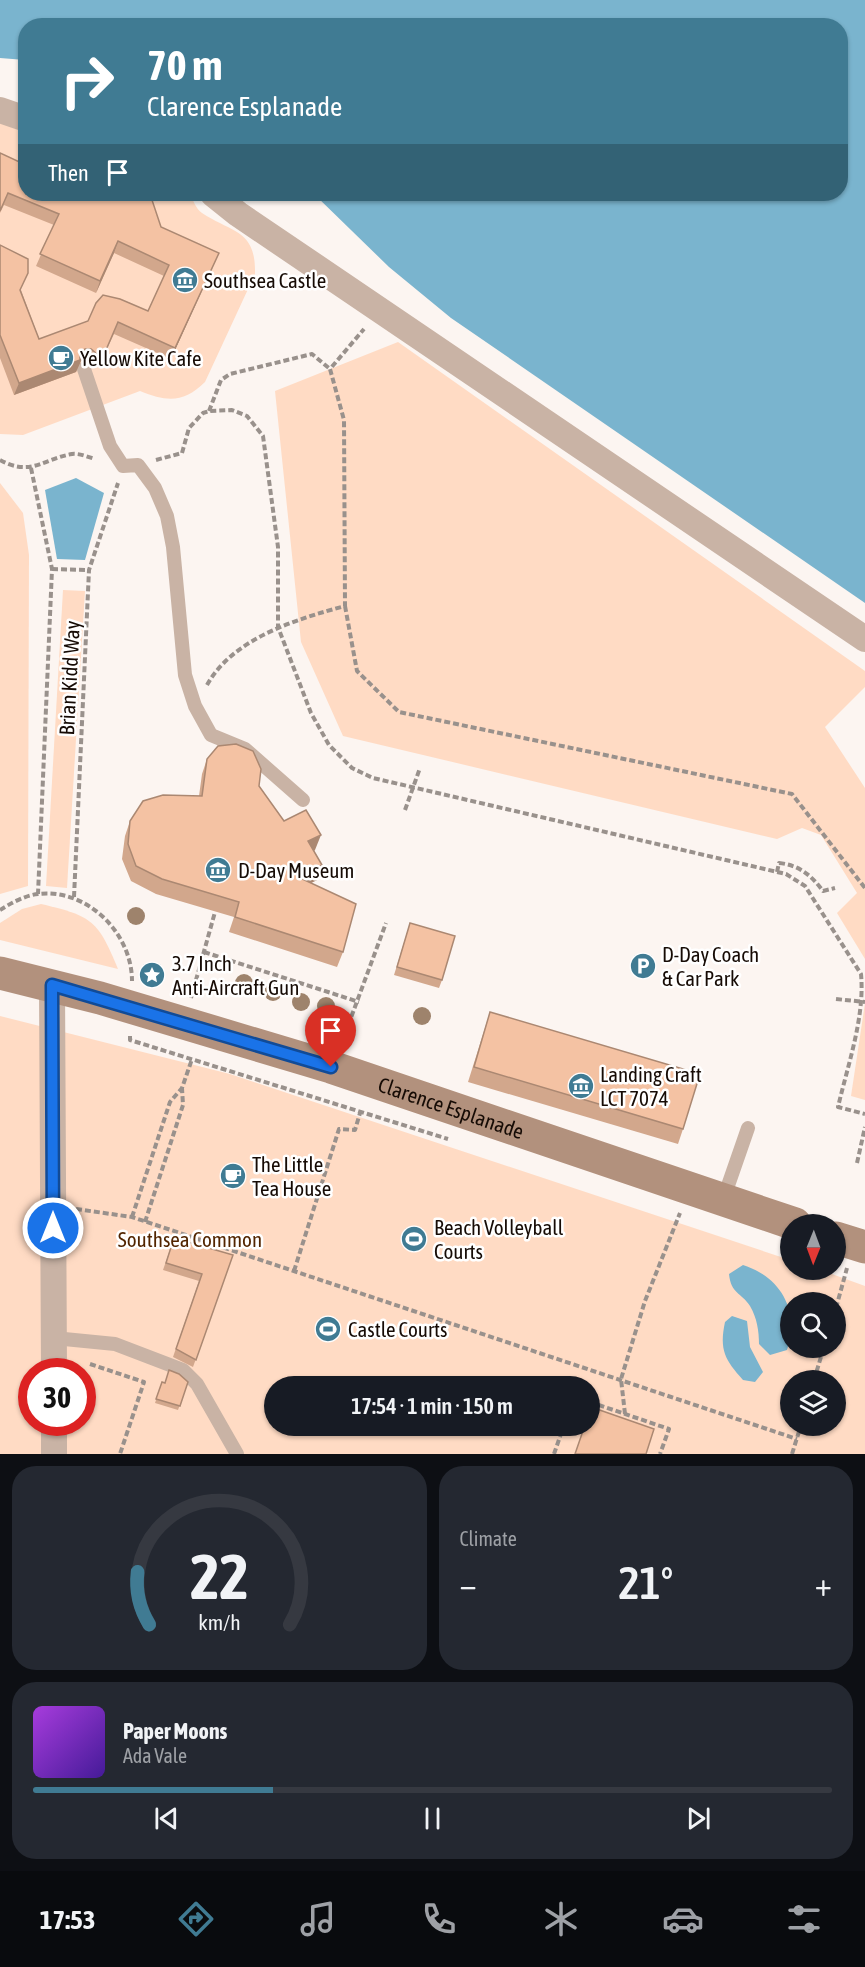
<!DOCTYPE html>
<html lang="en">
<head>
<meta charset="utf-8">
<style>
  body { margin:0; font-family:"Asap Condensed",sans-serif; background:#242831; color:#f1f3f6; height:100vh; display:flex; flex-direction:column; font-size:22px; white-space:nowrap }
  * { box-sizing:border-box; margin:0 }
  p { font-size:20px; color:#9ea1a6 }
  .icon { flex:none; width:33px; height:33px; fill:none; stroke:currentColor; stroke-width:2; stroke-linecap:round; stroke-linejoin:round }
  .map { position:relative; height:1454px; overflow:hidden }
  .panel { display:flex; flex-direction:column; gap:12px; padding:12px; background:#0d0f14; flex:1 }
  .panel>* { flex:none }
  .banner { position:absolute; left:18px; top:18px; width:830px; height:183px; border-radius:24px; box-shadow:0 2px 4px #0004; background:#407b93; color:#fff; overflow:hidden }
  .needle { width:39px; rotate:181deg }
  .buttons { position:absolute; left:780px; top:1214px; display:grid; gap:12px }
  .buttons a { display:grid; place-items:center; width:66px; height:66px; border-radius:50%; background:#171b24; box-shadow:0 2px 4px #0004; font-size:30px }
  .speed { position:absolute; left:18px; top:1358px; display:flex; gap:12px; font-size:30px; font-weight:700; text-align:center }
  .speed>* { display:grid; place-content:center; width:78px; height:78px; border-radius:50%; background:#171b24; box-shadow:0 2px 4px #0004; line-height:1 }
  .speed .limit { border:9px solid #d22; background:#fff; color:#111 }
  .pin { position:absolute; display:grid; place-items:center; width:51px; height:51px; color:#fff; margin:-62px -26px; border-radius:50% 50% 50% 0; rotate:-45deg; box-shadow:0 0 6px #0007 }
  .pin .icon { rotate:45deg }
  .me { position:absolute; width:66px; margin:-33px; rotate:0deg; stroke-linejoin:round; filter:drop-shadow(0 0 4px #0008) }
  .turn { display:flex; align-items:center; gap:21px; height:126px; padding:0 30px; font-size:27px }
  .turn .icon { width:78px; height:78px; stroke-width:2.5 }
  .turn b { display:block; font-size:42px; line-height:51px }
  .then { display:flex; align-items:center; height:57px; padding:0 30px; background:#0003; gap:12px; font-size:22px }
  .big { font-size:45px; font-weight:600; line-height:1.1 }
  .panel .tile { flex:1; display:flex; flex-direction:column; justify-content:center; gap:9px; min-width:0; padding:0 21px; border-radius:24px; background:#242831 }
  .panel .dial { align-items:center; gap:0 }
  .dial svg { height:156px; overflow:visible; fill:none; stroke:#363941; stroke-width:7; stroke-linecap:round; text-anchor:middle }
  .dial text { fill:#f1f3f6; stroke:none }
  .song { display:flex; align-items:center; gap:18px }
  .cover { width:72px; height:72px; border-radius:9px; background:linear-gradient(135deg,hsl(280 70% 55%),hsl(260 70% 35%)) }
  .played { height:6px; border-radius:3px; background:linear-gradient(90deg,#407b93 30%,#363941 30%) }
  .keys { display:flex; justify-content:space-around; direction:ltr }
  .heat { display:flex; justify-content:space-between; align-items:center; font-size:33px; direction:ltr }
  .panel .tiles { flex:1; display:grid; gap:12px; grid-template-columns:1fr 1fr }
  .tile:last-child { grid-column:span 2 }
  .trip { position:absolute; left:264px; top:1376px; width:336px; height:60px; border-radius:30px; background:#171b24; box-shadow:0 2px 4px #0004; font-weight:600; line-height:60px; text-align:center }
  .tabs { display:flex; height:96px; justify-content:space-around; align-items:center; background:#090b0e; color:#9ea1a6 }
  .tabs .icon { width:42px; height:42px }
  .tabs .selected { color:#407b93 }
  .tabs b { font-size:27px; color:#f1f3f6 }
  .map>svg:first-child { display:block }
  .green { fill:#ffdbc4; fill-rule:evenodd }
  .water { fill:#7ab4ce }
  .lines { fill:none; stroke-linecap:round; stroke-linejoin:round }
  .path { stroke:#99918c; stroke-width:4; stroke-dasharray:6 3; stroke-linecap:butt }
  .lane { stroke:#c9b3a5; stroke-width:14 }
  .street { stroke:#c9b3a5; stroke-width:26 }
  .secondary { stroke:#b2917d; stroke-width:33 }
  .tree { fill:#9e836c }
  .wall { fill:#d2a78c }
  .shaded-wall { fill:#ab8872 }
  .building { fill:#f4c2a3; stroke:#ab8872; stroke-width:1.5 }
  .route-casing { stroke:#114b97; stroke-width:15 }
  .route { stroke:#1a73e8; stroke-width:10 }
  .labels { text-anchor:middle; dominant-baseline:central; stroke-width:5; stroke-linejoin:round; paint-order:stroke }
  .poi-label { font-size:21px; fill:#160b05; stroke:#fff; text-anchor:start }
  .street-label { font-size:21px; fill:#160b05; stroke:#fff }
  .park-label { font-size:21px; fill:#522500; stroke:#fff }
</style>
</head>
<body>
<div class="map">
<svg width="865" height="1454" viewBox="0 0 865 1454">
  <rect width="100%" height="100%" fill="#fcf5f1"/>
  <g class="green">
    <path d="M 0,122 L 25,133 L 26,194 L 190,194 C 193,200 196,209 202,213 C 232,233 256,229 255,274 L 205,382 C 184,403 167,402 140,391 L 23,435 L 0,434 Z"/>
    <polygon points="398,342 865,671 865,687 825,727 865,788 865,959 837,913 857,893 821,835 802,828 777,839 343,736 301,642 275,391"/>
    <polygon points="0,483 23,513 29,555 28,886 0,894"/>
    <polygon points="63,590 85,591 67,888 46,886"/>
    <path d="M 41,904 C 93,916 98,921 118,969 L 0,940 L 0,923 L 22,909 Z"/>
    <polygon points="865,1003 865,1100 851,1096"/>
    <path d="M 0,1016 L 230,1074 L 790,1260 L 790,1269 L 818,1269 L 865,1286 L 865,1454 L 0,1454 ZM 790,1302 L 836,1302 L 836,1347 L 790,1347 ZM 32,1371 L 82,1371 L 82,1422 L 32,1422 ZM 790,1380 L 836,1380 L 836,1425 L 790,1425 ZM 274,1386 L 590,1386 L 590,1425 L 274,1425 Z"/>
  </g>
  <g class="water">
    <polygon points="0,0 865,0 865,603 451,318 389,267 314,194 840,194 840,26 26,26 25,60 0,58"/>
    <polygon points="76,478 104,493 85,560 57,559 45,490"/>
    <path d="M 743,1265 C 781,1277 800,1311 787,1350 L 770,1355 L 759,1344 C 759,1331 757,1318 750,1306 C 741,1292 731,1294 729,1274 Z"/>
    <path d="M 732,1316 L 747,1321 L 750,1347 L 763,1372 L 755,1382 L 743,1380 C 725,1360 719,1350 725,1322 Z"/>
  </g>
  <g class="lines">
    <g class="path">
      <polyline points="209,411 221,380 230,374 312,354 330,369"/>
      <path d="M 0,460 C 31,477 43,459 72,454 C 79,453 88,457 95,459"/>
      <path d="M 156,460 L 182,453 L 189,428 L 203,413 L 209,411 L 232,410 L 247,416 L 263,436 L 278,547 L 278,627 L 311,713 L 329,745 L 352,768 L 373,778 L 786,874 L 805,886 L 861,974 C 865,1017 848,1064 838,1107 L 865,1114"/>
      <polyline points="31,468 52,569 38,894"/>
      <polyline points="52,569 89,570"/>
      <polyline points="345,606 357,671 399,712 792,794 865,888"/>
      <path d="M 207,685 C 233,638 297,619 345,606 L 344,420 L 330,369 L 364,329"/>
      <polyline points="405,810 420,768"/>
      <path d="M 777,872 L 779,863 C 799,865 811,875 823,891 L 835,888"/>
      <polyline points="74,897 89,570 118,483"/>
      <path d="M 0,910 C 11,903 26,895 38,894 C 87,888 132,933 132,981"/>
      <polyline points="204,952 359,1002"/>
      <polyline points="191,998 215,912"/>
      <polyline points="836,999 865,1002"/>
      <polyline points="130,1036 130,1040 448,1139"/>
      <polyline points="342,1042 386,923"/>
      <polyline points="857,1163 865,1127"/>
      <polyline points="76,1209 132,1217 797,1439"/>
      <polyline points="132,1217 170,1102 182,1088 192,1059"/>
      <polyline points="145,1222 183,1105 182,1088"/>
      <polyline points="294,1271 339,1129 355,1130 360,1113"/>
      <polyline points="836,1308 847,1268"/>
      <polyline points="90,1364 144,1382 120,1454"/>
      <polyline points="814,1380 824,1347"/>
      <polyline points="590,1402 669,1429 660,1454"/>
      <polyline points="625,1414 621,1379 645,1301 680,1213"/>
      <polyline points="554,1454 564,1425"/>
      <polyline points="792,1454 801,1425"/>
    </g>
    <g class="lane">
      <polyline points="84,369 110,446 123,466 138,465 155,488 167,516 173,547 185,675 195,706 211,735 245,749 303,800"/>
      <polyline points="723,1200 748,1128"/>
      <polyline points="54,1338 115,1344 183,1370 197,1384 237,1454"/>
    </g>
    <g class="street">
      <polyline points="0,110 26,119"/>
      <polyline points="213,194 238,214 865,639"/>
      <polyline points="52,985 54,1371"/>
      <polyline points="54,1422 54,1454"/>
    </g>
    <g class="secondary">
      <path id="s1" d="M 0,973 L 100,998 L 331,1067 L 795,1224"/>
      <polyline points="836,1238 865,1247"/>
    </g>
  </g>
  <g class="tree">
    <circle cx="136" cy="916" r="9"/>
    <circle cx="244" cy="983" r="9"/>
    <circle cx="273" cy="992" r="9"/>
    <circle cx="301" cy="1002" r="9"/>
    <circle cx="326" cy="1006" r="9"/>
    <circle cx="422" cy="1016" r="9"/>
  </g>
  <g class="wall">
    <polygon points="0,153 161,227 214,264 171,359 114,334 101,361 92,366 86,360 81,361 76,372 14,395 0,358 0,245 21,290 39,339 148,311 164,276 114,253 96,293 36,266 54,225 4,205 0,213"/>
    <polygon points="207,759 259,786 284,821 315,850 314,851 322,865 317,880 311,883 343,952 337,967 229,932 234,917 156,894 131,881 122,859 125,836 130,821 199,796 202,774"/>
    <polygon points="410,923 442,980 439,988 394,975"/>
    <polygon points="490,1012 683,1129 678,1144 468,1082"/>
    <polygon points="174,1238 233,1255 193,1367 173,1357 199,1281 163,1270"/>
    <polygon points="162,1382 165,1383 188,1382 178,1410 155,1403"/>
  </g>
  <g class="shaded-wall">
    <polygon points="118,241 114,253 96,293 100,281"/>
    <polygon points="219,253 214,264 171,359 175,348"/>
    <polygon points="118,322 101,361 92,366 97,354"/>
    <polygon points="85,349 91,349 86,360 81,361 76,372 14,395 19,383 80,355"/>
    <polygon points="321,835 315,850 302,856 308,841"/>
    <polygon points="322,865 317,880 293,892 298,877"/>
  </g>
  <g class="building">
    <polygon points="0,153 26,165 26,194 150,194 161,227 219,253 175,348 118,322 106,350 97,354 91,349 85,349 80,355 80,360 19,383 0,335 0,245 28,259 28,273 20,290 39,339 88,321 96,303 103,295 120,299 148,311 169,265 118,241 100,281 40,254 59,214 8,193 0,211"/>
    <polygon points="236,744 253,751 261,769 259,786 284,821 306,810 321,835 308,841 322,865 298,877 356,904 343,952 235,917 239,902 162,879 136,866 128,844 130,821 143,801 163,795 202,796 207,759 218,746"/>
    <polygon points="410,923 455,936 442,980 397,967"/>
    <polygon points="490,1012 700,1074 683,1129 474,1067"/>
    <polygon points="174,1238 233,1255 196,1360 176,1349 202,1274 166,1263"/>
    <polygon points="169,1370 179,1374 188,1382 180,1406 156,1399 162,1382 165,1383"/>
    <polygon points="591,1407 654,1429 646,1454 575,1454 585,1425 590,1425 590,1412"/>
  </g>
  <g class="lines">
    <g class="route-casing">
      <polyline id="route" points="53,1228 52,985 331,1067"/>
    </g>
    <use href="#route" class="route"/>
  </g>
  <defs>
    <g id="museum-disc" transform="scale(1.35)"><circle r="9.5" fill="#407b93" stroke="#fff"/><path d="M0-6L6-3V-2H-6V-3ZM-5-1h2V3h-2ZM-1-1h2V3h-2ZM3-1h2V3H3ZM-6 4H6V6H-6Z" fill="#fff"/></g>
    <g id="cafe-disc" transform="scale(1.35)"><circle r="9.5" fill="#407b93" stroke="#fff"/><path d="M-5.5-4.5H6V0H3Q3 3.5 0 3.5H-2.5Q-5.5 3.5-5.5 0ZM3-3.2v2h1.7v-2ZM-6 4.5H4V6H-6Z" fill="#fff"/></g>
    <g id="parking-disc" transform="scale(1.35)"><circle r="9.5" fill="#407b93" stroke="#fff"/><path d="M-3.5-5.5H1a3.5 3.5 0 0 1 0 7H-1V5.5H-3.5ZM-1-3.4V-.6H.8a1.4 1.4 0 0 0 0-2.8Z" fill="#fff"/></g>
    <g id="sight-disc" transform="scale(1.35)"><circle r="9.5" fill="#407b93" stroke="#fff"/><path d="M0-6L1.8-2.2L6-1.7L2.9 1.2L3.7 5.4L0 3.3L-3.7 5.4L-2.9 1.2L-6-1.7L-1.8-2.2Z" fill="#fff"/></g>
    <g id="stadium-disc" transform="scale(1.35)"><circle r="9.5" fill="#407b93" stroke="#fff"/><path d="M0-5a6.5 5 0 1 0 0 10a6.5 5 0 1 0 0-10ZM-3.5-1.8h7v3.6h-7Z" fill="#fff"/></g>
  </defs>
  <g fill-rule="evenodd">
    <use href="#museum-disc" x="185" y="280"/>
    <use href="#cafe-disc" x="61" y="358"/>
    <use href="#museum-disc" x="218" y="870"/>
    <use href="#parking-disc" x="643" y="966"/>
    <use href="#sight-disc" x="152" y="975"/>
    <use href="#museum-disc" x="581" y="1086"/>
    <use href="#cafe-disc" x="233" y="1176"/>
    <use href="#stadium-disc" x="414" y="1239"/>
    <use href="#stadium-disc" x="328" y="1329"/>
  </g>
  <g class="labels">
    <g class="poi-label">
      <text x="204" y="280">Southsea Castle</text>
      <text x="80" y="358">Yellow Kite Cafe</text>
      <text x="238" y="870">D-Day Museum</text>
      <text x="662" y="954">D-Day Coach<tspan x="662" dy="24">&amp; Car Park</tspan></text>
      <text x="172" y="963">3.7 Inch<tspan x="172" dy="24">Anti-Aircraft Gun</tspan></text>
      <text x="600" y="1074">Landing Craft<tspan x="600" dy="24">LCT 7074</tspan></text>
      <text x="252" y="1164">The Little<tspan x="252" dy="24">Tea House</tspan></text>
      <text x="434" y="1227">Beach Volleyball<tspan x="434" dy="24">Courts</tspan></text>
      <text x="348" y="1329">Castle Courts</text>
    </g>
    <g class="street-label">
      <text transform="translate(69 678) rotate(-87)">Brian Kidd Way</text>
      <text stroke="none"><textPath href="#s1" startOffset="471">Clarence Esplanade</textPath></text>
    </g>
    <g class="park-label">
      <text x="190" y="1239">Southsea Common</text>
    </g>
  </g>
</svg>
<div class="buttons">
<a><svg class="needle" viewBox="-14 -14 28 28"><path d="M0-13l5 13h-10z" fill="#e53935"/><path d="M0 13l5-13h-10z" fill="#9ea1a6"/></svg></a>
<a><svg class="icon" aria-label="search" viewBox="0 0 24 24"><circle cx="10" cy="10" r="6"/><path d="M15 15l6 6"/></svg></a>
<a><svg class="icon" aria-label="layers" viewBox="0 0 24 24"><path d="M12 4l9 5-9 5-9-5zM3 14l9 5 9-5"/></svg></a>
</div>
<div class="speed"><div class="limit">30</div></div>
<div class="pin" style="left:331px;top:1067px;background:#d93025"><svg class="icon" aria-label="arrive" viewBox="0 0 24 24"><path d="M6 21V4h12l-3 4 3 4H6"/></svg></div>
<svg class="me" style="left:53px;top:1228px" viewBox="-20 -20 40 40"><circle r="17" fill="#1a73e8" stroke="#fff" stroke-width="3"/><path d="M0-11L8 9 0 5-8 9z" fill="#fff"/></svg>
<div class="trip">17:54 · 1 min · 150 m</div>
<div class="banner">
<div class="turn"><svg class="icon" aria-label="right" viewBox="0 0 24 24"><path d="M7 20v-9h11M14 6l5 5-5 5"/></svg><div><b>70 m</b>Clarence Esplanade</div></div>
<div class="then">Then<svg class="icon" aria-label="arrive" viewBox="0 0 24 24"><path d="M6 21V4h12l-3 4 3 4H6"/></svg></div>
</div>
</div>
<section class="panel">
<div class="tiles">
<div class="tile dial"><svg viewBox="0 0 100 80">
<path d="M14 69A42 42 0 1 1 86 69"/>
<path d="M14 69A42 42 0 0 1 8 42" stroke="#407b93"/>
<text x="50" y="56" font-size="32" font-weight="700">22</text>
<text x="50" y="72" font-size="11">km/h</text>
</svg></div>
<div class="tile"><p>Climate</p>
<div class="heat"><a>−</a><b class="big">21°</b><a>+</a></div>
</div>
<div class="tile">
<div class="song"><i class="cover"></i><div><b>Paper Moons</b><p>Ada Vale</p></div></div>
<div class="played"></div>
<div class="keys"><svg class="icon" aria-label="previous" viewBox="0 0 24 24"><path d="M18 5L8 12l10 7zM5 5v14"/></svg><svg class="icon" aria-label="pause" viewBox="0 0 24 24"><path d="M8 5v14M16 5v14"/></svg><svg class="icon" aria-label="next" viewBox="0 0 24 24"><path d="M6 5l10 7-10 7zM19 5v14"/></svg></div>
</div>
</div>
</section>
<nav class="tabs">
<b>17:53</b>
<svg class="icon selected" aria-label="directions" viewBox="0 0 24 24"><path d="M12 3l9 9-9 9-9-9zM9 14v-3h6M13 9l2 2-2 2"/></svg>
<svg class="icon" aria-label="music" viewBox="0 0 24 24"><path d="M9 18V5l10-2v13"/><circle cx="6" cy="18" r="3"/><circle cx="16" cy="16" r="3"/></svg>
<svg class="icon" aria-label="phone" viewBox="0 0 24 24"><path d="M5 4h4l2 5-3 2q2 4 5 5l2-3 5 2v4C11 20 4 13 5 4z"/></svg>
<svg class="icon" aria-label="climate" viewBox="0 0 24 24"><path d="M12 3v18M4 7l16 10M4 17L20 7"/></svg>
<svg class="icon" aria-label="car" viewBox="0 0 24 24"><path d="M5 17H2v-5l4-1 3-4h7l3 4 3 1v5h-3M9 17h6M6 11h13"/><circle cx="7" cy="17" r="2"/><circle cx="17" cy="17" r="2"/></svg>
<svg class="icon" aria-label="filters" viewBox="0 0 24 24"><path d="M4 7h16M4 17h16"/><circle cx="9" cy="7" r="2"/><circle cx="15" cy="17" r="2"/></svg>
</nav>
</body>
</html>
